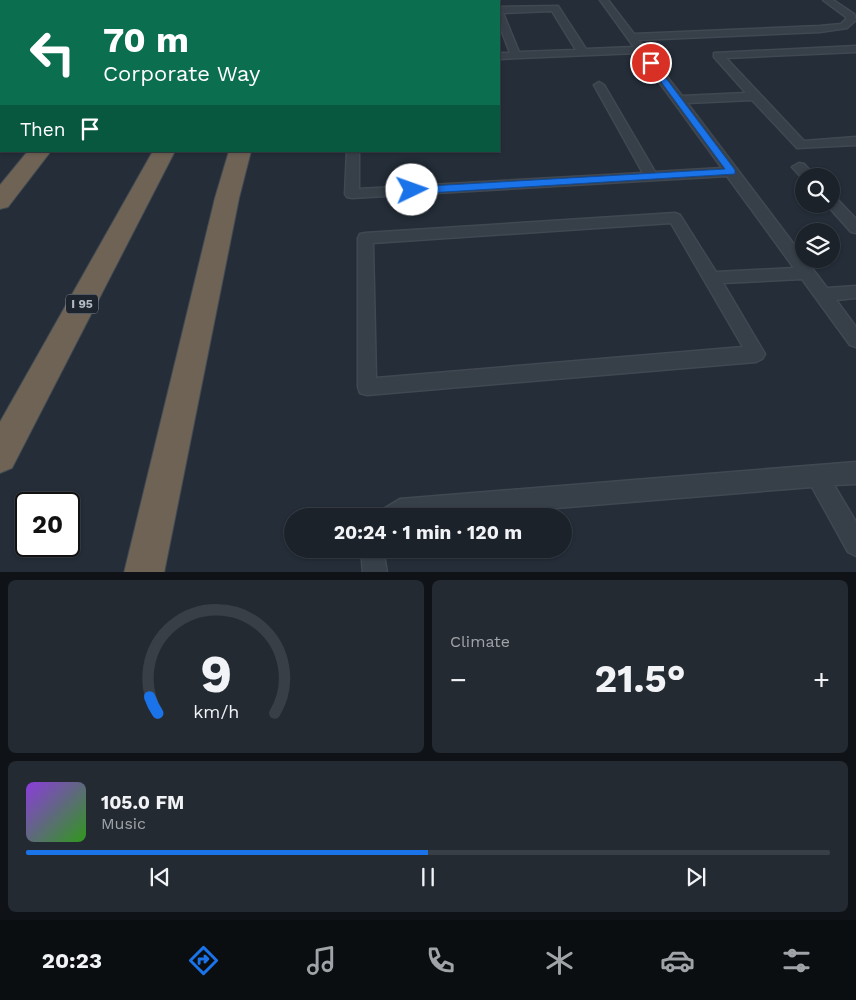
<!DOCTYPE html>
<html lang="en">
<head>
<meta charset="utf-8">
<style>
  body { margin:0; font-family:"Work Sans",sans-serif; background:#242a32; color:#f1f3f6; height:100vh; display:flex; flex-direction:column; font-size:19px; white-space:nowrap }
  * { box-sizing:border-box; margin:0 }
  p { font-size:16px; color:#a0a4a8 }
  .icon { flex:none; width:28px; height:28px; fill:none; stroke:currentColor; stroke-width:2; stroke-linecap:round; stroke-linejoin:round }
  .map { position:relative; height:572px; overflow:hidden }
  .sheet { display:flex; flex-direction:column; gap:8px; padding:8px; background:#0f1317; flex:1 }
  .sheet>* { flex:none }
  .guide { position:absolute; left:0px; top:0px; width:500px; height:152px; box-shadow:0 1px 4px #0004,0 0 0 1px #393f47; background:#0b6e4f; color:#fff; overflow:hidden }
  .controls { position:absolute; left:795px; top:168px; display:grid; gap:10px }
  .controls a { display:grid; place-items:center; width:45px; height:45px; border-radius:50%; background:#1b222a; box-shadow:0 1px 4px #0004,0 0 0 1px #393f47; font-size:25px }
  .speed { position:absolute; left:15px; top:492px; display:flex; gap:10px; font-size:25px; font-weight:700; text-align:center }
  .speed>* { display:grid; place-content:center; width:65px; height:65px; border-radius:50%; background:#1b222a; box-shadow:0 1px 4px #0004,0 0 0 1px #393f47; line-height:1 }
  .speed .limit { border:2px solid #111; border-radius:8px; background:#fff; color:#111 }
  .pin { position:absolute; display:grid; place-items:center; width:42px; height:42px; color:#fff; margin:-21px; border:2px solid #fff; border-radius:50%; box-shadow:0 1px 5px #0007 }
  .me { position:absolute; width:55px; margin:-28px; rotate:87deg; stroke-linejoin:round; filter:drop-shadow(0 0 4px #0008) }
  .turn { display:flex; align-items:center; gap:18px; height:105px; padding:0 20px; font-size:22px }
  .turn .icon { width:65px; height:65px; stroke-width:2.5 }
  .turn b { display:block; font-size:35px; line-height:42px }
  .then { display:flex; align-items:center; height:48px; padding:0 20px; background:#0003; gap:10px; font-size:19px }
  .big { font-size:38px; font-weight:700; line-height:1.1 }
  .sheet .widget { flex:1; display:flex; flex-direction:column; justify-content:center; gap:8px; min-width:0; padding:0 18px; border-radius:8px; background:#242a32 }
  .sheet .dial { align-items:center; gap:0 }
  .dial svg { height:130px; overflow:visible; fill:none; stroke:#393f47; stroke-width:7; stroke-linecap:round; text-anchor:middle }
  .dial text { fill:#f1f3f6; stroke:none }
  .song { display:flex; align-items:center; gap:15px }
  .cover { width:60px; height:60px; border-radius:8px; background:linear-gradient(135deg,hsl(270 70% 55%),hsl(110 70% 35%)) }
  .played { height:5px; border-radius:2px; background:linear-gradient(90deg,#1a73e8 50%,#393f47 50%) }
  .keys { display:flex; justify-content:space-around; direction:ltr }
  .heat { display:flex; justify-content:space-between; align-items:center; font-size:28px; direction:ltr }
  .sheet .tiles { flex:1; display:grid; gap:8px; grid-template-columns:1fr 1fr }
  .widget:last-child { grid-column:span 2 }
  .trip { position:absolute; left:284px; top:508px; width:288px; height:50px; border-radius:25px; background:#1b222a; box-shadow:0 1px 4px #0004,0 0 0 1px #393f47; font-weight:700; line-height:50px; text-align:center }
  .tabs { display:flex; height:80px; justify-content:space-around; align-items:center; background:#0b0e11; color:#a0a4a8 }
  .tabs .icon { width:35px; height:35px }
  .tabs .current { color:#1a73e8 }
  .tabs b { font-size:22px; color:#f1f3f6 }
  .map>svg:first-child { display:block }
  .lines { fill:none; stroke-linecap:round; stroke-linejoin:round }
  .lane-casing { stroke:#414851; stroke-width:3 }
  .highway-casing { stroke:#424a53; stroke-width:2 }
  .lane { fill:#373f48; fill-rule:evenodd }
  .highway { fill:#6e6355; fill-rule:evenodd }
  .route { fill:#1a73e8; stroke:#114b97 }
  .labels { text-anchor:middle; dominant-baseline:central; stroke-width:5; stroke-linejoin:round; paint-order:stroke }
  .shield { fill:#1d242d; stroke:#858d97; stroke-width:1 }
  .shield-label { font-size:12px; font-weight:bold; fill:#b2bac4 }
</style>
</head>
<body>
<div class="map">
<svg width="856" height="573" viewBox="0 0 856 573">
  <rect width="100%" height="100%" fill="#242d38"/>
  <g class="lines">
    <g class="lane-casing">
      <g id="lane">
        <path d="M 600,0 L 608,0 L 634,34 L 820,26 L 841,24 L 846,19 L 846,17 L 823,0 L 833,0 L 854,14 L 856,20 L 847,28 L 820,32 L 638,40 L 682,96 L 746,93 L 714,57 L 714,53 L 856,46 L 856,52 L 726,58 L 804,141 L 856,137 L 856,145 L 797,148 L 752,100 L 687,103 L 827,288 L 856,286 L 856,298 L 836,300 L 856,327 L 856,347 L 850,345 L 802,279 L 723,283 L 762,349 L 765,354 L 762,359 L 756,362 L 367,395 L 360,393 L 358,387 L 358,238 L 360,234 L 365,233 L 675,213 L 680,215 L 716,272 L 794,268 L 727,176 L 352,198 L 347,197 L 345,194 L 347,151 L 359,151 L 359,189 L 643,173 L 594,85 L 599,82 L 604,85 L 655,172 L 722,168 L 638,53 L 499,59 L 499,53 L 510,53 L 499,24 L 499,7 L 558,6 L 586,49 L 634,47 ZM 552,11 L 576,50 L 519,52 L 503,13 ZM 671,223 L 743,347 L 376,378 L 373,243 Z"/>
        <polygon points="799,163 804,164 815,176 804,176 803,179 792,167"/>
        <polygon points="831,196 836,198 856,219 856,233 851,232 826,204 831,204"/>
        <polygon points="856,462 856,484 834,485 856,522 856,556 848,552 812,487 459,516 382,516 385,508 400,499"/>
        <polygon points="361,549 383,549 387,573 363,573"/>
      </g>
    </g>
    <g class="highway-casing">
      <g id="highway">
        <rect x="238" y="0" width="14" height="1"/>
        <polygon points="1,93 1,105 0,106 0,94"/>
        <polygon points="28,151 51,151 8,207 0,209 0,185"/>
        <polygon points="153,151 175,151 12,468 0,473 0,422"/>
        <polygon points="229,151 251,151 239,198 164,573 124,573 215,198"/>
      </g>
    </g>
    <use href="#lane" class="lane"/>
    <use href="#highway" class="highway"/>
  </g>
  <polygon class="route" points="648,61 653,61 735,170 735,174 412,194 407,190 412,187 725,169 648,64"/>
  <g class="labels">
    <rect class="shield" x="66" y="294.5" width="32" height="19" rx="4"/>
    <g class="shield-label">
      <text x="82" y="304">I 95</text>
    </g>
  </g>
</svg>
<div class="controls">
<a><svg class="icon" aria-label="search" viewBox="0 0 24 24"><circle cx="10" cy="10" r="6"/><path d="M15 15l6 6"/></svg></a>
<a><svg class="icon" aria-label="layers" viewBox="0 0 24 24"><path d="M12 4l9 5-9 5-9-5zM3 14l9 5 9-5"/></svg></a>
</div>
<div class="speed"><div class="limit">20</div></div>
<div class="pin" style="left:651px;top:63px;background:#d93025"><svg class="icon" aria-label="arrive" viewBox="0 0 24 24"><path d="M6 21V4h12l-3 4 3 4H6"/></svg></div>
<svg class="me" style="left:412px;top:190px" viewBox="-20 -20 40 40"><circle r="19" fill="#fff"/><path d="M0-13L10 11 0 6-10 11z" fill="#1a73e8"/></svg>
<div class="trip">20:24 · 1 min · 120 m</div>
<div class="guide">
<div class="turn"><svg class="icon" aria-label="left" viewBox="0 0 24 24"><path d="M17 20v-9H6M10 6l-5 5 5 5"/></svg><div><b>70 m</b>Corporate Way</div></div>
<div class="then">Then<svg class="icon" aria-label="arrive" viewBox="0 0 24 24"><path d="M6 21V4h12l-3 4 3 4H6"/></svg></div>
</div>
</div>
<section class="sheet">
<div class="tiles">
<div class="widget dial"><svg viewBox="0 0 100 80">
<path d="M14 69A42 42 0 1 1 86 69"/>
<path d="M14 69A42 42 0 0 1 9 59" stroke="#1a73e8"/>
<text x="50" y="56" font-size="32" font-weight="700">9</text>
<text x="50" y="72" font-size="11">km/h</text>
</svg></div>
<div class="widget"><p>Climate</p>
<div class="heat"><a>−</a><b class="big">21.5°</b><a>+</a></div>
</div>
<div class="widget">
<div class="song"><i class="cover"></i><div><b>105.0 FM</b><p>Music</p></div></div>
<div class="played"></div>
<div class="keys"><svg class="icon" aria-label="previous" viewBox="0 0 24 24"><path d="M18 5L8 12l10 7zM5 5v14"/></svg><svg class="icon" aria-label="pause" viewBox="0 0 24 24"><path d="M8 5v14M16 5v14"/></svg><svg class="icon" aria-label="next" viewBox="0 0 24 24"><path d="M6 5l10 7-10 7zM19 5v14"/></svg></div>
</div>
</div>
</section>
<nav class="tabs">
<b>20:23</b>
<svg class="icon current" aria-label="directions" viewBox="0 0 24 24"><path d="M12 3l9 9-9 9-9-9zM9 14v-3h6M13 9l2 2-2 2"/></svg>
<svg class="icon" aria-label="music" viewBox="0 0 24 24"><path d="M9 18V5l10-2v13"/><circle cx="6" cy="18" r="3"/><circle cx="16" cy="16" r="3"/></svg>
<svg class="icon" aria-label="phone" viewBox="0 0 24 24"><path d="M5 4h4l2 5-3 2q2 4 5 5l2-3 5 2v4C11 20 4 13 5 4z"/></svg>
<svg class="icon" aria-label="climate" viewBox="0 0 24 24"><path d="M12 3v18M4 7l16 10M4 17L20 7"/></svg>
<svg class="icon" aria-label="car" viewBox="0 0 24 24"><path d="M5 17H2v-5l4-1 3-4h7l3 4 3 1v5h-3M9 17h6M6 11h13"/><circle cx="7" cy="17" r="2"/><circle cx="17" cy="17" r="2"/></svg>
<svg class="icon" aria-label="filters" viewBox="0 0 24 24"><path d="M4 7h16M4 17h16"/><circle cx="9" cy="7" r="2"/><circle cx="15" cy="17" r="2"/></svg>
</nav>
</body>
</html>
